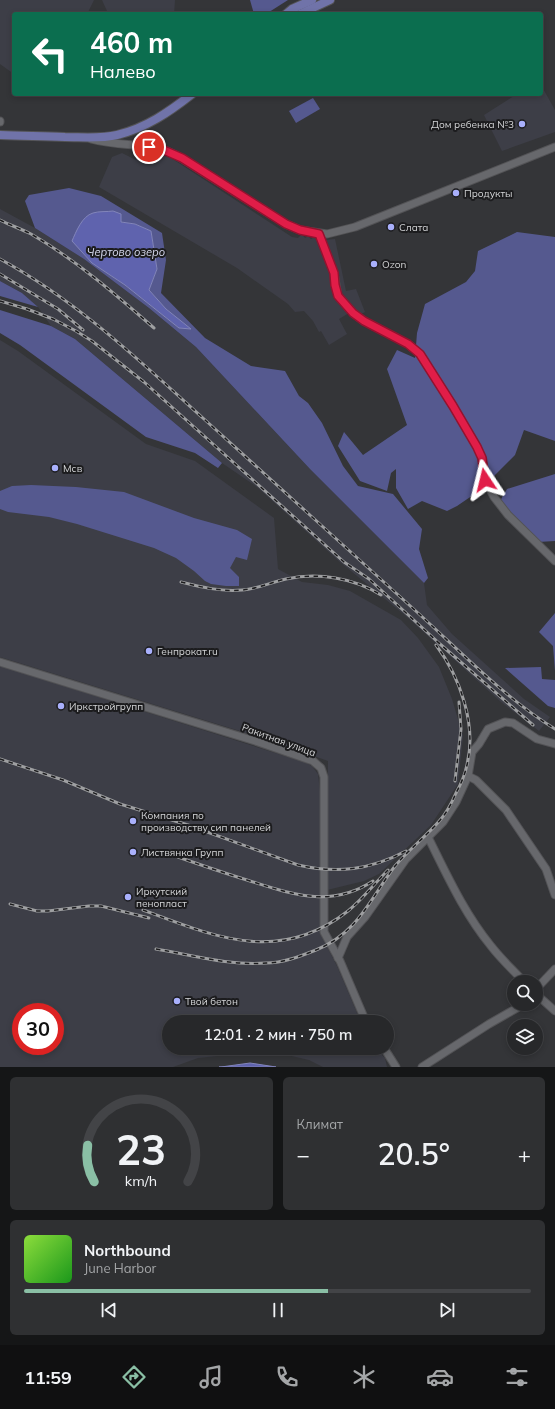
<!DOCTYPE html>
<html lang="ru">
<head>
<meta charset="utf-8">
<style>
  body { margin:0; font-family:Mulish,sans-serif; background:#2f3032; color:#f1f3f6; height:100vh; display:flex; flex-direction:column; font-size:15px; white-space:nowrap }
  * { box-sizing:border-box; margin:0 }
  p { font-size:13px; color:#a4a6a8 }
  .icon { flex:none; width:22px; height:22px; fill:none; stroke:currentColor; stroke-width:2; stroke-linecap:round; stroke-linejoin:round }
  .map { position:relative; height:1067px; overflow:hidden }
  .panel { display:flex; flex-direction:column; gap:10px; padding:10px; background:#151617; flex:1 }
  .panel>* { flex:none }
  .hud { position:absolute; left:12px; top:12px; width:531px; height:84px; border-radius:4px; box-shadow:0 2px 6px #0003,0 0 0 1px #434447; background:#0b6e4f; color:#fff; overflow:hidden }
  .buttons { position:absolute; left:507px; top:975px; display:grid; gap:8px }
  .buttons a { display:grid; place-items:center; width:36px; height:36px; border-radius:50%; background:#27282a; box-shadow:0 2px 6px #0003,0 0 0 1px #434447; font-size:20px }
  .speed { position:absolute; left:12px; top:1003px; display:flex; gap:8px; font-size:20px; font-weight:700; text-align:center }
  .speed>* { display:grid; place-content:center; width:52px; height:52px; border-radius:50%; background:#27282a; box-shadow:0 2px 6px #0003,0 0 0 1px #434447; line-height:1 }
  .speed .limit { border:6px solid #d22; background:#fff; color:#111 }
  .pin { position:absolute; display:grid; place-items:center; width:34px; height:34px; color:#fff; margin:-17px; border:2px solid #fff; border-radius:50%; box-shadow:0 1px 4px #0007 }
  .me { position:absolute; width:44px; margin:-22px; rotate:350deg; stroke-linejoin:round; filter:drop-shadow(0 0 3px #0008) }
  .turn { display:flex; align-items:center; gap:14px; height:84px; padding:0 12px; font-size:18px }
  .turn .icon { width:52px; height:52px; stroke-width:2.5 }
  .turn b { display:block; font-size:28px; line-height:34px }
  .big { font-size:30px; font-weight:600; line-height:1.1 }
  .panel .widget { flex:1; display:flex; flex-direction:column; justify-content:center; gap:6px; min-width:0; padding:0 14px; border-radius:6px; background:#2f3032 }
  .panel .dial { align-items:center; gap:0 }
  .dial svg { height:104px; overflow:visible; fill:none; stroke:#434447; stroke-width:7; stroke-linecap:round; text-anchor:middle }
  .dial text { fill:#f1f3f6; stroke:none }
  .song { display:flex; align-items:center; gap:12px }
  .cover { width:48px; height:48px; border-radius:6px; background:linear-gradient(135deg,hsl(90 70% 55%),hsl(120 70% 35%)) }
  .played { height:4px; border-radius:2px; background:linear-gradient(90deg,#8abfa5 60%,#434447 60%) }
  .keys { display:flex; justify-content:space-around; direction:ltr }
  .heat { display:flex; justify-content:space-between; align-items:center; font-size:22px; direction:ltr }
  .panel .tiles { flex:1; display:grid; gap:10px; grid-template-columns:1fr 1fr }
  .widget:last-child { grid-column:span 2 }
  .trip { position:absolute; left:162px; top:1015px; width:232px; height:40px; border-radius:20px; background:#27282a; box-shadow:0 2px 6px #0003,0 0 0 1px #434447; font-weight:600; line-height:40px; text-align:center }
  .dock { display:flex; height:64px; justify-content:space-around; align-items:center; background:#101011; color:#a4a6a8 }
  .dock .icon { width:28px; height:28px }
  .dock .selected { color:#8abfa5 }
  .dock b { font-size:18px; color:#f1f3f6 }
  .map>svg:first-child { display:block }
  .built { fill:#3d3e47; fill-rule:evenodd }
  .green { fill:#55598f; fill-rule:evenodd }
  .water { fill:#5f63ae; stroke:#8285ba }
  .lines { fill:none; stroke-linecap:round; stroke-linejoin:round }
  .minor-casing { stroke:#535356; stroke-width:9 }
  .major-casing { stroke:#535356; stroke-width:10 }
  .minor { stroke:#67686c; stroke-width:7 }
  .major { stroke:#7073a9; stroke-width:8 }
  .rail-casing { stroke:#9e9fa1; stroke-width:3 }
  .rail { stroke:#1c1c1e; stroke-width:1.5; stroke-dasharray:4.5; stroke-linecap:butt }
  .route-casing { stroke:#92132f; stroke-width:10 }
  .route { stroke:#e11d48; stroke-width:7 }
  .poi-dot { fill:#a9b0fc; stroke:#1c1c1e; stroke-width:1.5 }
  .labels { text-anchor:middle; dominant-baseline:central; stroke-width:4; stroke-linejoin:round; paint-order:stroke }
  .poi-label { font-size:10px; fill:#d3d4d6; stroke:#1c1c1e; text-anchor:start }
  .street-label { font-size:10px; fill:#d3d4d6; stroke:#1c1c1e }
  .water-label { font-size:11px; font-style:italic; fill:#d8dbf0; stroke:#1c1c1e }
</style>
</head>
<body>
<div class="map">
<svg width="555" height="1067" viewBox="0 0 555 1067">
  <rect width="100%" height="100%" fill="#343538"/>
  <g class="built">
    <polygon points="0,0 94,0 88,12 89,14 14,14 14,74 0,64"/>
    <polygon points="102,0 175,0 174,14 103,14 104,12 107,11"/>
    <polygon points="541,85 555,110 555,132 502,151 484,115 517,94 541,94"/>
    <polygon points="138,150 149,151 171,158 292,237 298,238 302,234 305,238 308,236 311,239 314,237 325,240 335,239 346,291 356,289 365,312 354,318 349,313 339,319 347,334 329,345 321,331 319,332 313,321 304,311 295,312 288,304 237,268 99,187 112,157 122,153 136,160"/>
    <polygon points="0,209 35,228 84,259 149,308 196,347 310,469 424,583 427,605 452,634 524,699 550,717 539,731 501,702 407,617 340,562 257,487 222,463 75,339 51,326 38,307 22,293 0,281"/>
    <polygon points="0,340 18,351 146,444 195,461 274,518 278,569 302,582 328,585 350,591 401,620 418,638 439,667 452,699 463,736 458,784 431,825 379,874 364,881 327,890 328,761 269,740 0,657"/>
    <path d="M 0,666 L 304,762 L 312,766 L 318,774 L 320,791 L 320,933 L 337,966 L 361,1022 L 169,1022 L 169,1048 L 378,1048 L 380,1053 L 385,1058 L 387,1067 L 323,1067 L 309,1060 L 283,1054 L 246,1053 L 198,1058 L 173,1067 L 0,1067 ZM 21,1012 L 55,1012 L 55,1046 L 21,1046 Z"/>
  </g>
  <g class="green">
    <polygon points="250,0 288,0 266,14 254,14"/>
    <polygon points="313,98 320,109 296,123 289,111"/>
    <path d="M 69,188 L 101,196 L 162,233 L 166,260 L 161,293 L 205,338 L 251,366 L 285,371 L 299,396 L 308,403 L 322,423 L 343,466 L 358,486 L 393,494 L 422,529 L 419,549 L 428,578 L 424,583 L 310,469 L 196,347 L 149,308 L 84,259 L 35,228 L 25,201 L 29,195 ZM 120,222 L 135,224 L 151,231 L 157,269 L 149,290 L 166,309 L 190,329 L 179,328 L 125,285 L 92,263 L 83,253 Z"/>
    <polygon points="517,232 555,237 555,441 524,430 515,455 479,491 457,506 447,511 422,501 408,509 396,488 396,469 391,473 387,491 360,481 338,446 344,432 363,455 407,425 387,369 397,350 415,358 417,333 425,304 466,282 475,271 478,251"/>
    <polygon points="0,281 22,293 38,307 0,296"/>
    <polygon points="0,310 51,326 75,339 222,463 218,468 195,453 146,437 20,345 0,333"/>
    <polygon points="555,474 555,541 538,542 500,501 507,489"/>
    <polygon points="31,485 76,487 124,492 194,518 237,530 252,539 247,560 236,557 230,568 239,577 239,586 226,586 211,584 205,581 194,571 176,558 154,548 77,524 49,517 8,512 0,509 0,491 12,486"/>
    <polygon points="555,613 555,671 553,646 539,632"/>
    <polygon points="541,667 542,679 555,680 555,708 548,706 505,668"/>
  </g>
  <g class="water">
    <path d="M 113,211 L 121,214 L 121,222 L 135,224 L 151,231 L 157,269 L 149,290 L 166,309 L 191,329 L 179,328 L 125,285 L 92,263 L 72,241 C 76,232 82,216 93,213 C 99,211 107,212 113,211 Z"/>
    <polygon points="250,1063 276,1067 219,1067 221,1067"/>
  </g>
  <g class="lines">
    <g class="minor-casing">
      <g id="minor">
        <polyline points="0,121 0,122"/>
        <path d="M 91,139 C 113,145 136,144 159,148 C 167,150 174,154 181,158 L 286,224 L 300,230 L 327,234 L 355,227 L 555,147"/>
        <polyline points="319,234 334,273 338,296 353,313 364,321 408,344 420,354 453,406 477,447 482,458 485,480 494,497 508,515 555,561"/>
        <polyline points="0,662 255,741 313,761 321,768 324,777 324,932 340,961 366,1022"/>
        <polyline points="468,776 476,780 506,810 546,869 555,895"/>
        <path d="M 428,837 C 447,875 464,913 491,946 C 501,959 513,970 524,982"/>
        <polyline points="338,958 347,937 365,917 406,859 443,822 456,802 468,776 472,752 479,744 488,729 505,722 513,723 537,739 555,744"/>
        <polyline points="536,989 555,969"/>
        <polyline points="536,994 555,1011"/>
        <polyline points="384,1048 396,1067"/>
        <polyline points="422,1067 489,1024 524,1004"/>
      </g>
    </g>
    <g class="major-casing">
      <g id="major">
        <polyline points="286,14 292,9 312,0"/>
        <polyline points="300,14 330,0"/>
        <path d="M 0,135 C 22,136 43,136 65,137 C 82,137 100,139 117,135 C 146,128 169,112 192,94"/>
      </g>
    </g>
    <use href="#minor" class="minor"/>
    <use href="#major" class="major"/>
    <g class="rail-casing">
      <g id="rail">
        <path d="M 0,220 C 10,225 21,229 31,234 C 76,260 115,294 154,328"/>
        <path d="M 0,259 C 76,300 140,361 204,419 C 275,484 347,548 418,613 C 462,653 505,698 555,729"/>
        <polyline points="0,274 58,309 83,330"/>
        <polyline points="0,301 27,309 53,319 76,331 92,341 144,382 344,562 369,579 440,644 533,725"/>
        <path d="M 181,582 C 201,587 221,592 242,590 C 257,589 272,582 286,579 C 318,572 354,578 381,595"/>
        <path d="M 0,759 L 63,780 L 120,804 L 188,825 L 298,865 C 337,874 370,870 406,851"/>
        <polyline points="455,781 461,729 459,702"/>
        <path d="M 178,857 C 201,865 224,873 247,880 C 292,894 330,909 373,881"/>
        <polyline points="10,904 37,911 48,911 89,906 101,906 149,918"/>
        <path d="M 143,910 C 215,937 279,965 348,911 C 363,899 375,883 388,870"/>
        <path d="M 156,949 C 192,955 229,966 266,963 C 283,963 301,956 316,950 C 358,933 370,899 395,866 C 409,849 427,836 441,819 C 448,811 452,802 456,793 C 461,784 465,774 467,765 C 477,725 460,677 436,645"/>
      </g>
    </g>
    <use href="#rail" class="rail"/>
  </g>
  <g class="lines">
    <g class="route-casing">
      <polyline id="route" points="149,147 159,148 182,158 286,224 300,230 319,234 334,273 335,285 338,296 353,313 364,321 408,344 420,354 453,406 477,447 482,458 485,480"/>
    </g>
    <use href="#route" class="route"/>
  </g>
  <g class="poi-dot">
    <circle cx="522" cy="124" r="4"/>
    <circle cx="456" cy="193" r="4"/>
    <circle cx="391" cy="227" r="4"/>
    <circle cx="374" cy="264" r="4"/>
    <circle cx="55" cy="468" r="4"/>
    <circle cx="149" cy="651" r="4"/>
    <circle cx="61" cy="706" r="4"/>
    <circle cx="133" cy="821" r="4"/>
    <circle cx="133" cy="852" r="4"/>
    <circle cx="128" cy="897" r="4"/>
    <circle cx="177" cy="1001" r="4"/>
  </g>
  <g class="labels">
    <g class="poi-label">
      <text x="514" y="124" text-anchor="end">Дом ребенка №3</text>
      <text x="464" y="193">Продукты</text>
      <text x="399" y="227">Слата</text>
      <text x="382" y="264">Ozon</text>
      <text x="63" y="468">Мсв</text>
      <text x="157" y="651">Генпрокат.ru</text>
      <text x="69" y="706">Иркстройгрупп</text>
      <text x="141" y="815">Компания по<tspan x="141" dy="12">производству сип панелей</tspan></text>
      <text x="141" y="852">Листвянка Групп</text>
      <text x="136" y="891">Иркутский<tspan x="136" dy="12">пенопласт</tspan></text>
      <text x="185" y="1001">Твой бетон</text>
    </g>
    <g class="street-label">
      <text transform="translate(279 740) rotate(20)">Ракитная улица</text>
    </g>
    <g class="water-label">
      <text x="126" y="252">Чертово озеро</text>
    </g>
  </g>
</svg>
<div class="buttons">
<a><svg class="icon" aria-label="search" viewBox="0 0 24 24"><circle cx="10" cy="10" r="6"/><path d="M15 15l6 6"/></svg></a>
<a><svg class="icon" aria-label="layers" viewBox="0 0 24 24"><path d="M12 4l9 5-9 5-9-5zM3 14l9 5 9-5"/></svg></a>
</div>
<div class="speed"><div class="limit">30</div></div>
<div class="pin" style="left:149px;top:147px;background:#d93025"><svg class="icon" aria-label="arrive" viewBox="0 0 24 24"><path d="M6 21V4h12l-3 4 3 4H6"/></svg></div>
<svg class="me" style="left:485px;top:480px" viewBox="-20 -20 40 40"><path d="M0-17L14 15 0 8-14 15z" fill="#e11d48" stroke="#fff" stroke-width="4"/></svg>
<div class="trip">12:01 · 2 мин · 750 m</div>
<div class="hud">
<div class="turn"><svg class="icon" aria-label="left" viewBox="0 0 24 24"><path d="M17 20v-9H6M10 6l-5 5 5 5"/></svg><div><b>460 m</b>Налево</div></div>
</div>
</div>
<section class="panel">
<div class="tiles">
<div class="widget dial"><svg viewBox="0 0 100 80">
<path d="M14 69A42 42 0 1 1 86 69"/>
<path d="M14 69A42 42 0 0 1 9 41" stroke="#8abfa5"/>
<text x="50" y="56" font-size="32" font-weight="700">23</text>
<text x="50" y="72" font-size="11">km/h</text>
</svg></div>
<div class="widget"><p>Климат</p>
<div class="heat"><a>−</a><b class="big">20.5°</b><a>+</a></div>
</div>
<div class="widget">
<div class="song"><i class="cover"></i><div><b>Northbound</b><p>June Harbor</p></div></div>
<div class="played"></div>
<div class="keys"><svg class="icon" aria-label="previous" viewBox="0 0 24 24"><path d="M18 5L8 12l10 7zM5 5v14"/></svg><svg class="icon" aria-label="pause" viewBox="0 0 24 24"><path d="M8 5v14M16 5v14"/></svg><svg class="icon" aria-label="next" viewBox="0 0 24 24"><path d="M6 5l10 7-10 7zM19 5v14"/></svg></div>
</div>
</div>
</section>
<nav class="dock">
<b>11:59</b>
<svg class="icon selected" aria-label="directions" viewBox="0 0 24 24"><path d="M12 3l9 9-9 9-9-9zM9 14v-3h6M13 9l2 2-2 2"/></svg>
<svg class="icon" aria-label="music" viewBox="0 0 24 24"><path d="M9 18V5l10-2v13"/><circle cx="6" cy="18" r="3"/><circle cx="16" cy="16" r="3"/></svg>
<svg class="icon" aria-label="phone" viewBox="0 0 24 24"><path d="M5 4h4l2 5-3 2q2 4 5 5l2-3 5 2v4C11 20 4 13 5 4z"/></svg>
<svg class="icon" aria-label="climate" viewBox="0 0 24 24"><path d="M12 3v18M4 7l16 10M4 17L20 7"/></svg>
<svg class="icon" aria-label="car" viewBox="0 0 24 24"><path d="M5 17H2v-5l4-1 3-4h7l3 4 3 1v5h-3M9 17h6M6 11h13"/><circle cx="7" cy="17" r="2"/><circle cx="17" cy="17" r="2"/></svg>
<svg class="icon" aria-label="filters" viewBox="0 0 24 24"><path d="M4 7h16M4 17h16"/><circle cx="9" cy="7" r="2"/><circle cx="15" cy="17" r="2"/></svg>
</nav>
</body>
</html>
